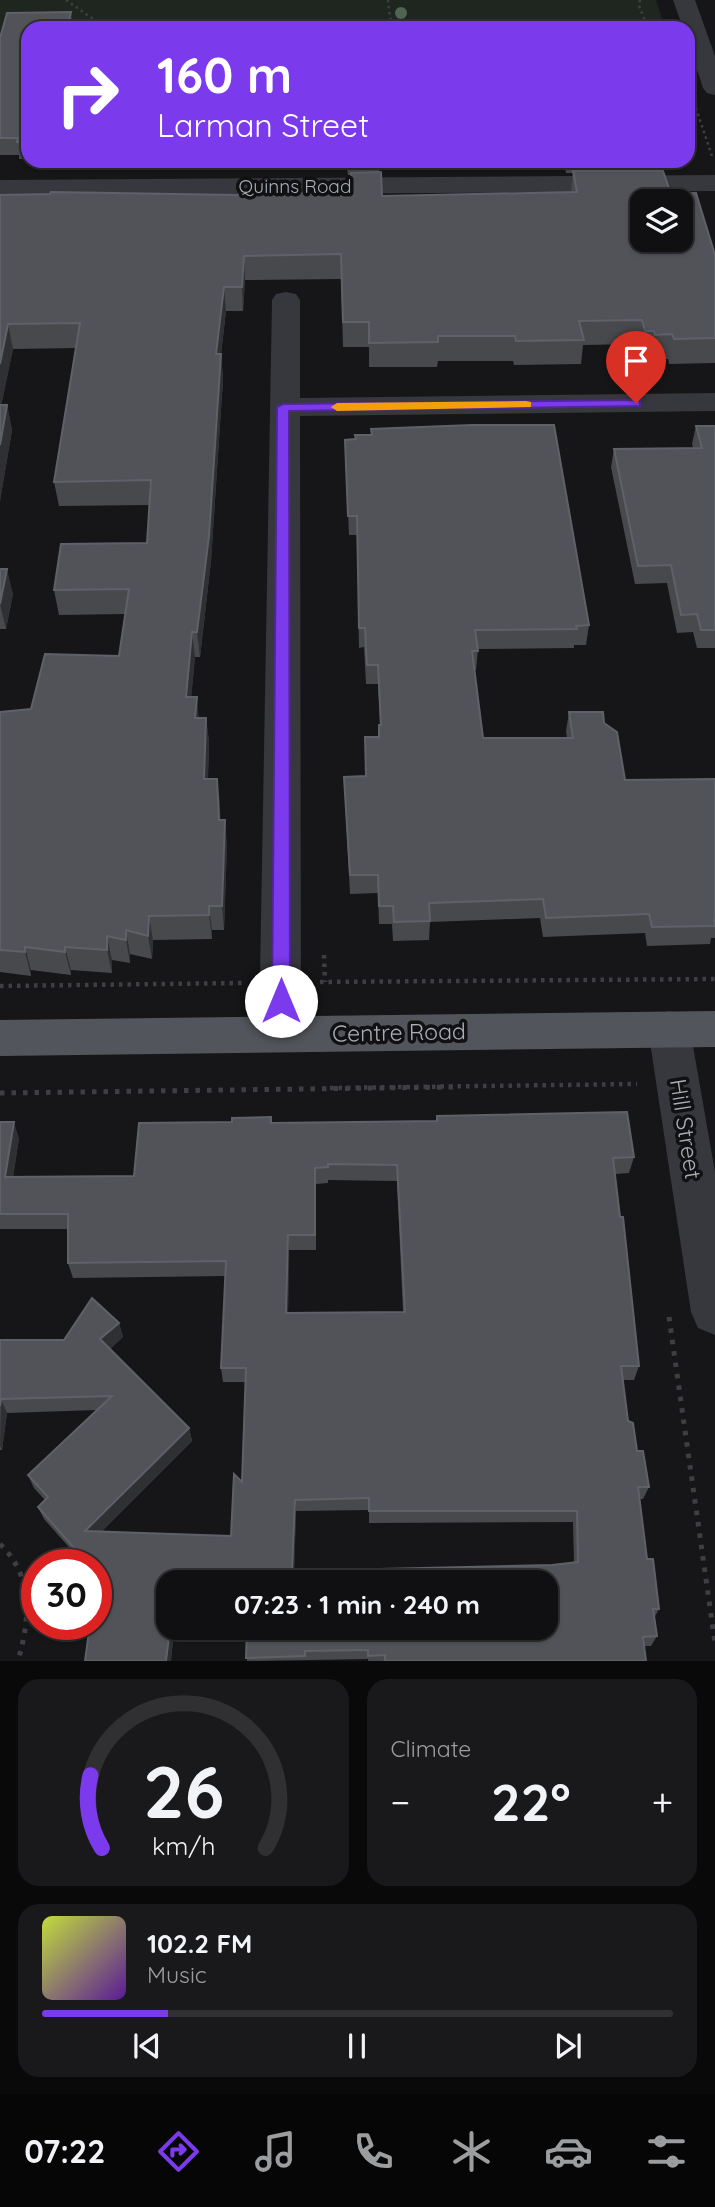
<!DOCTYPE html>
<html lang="en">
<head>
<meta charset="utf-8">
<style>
  body { margin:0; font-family:Quicksand,sans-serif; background:#19191b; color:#f1f3f6; height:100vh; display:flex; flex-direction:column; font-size:26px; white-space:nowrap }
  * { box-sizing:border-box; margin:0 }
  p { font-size:23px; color:#9c9d9f }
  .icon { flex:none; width:38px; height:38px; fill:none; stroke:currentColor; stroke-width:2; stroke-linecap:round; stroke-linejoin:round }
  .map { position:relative; height:1661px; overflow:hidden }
  .panel { display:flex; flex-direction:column; gap:18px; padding:18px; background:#09090a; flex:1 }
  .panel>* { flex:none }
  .top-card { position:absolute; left:21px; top:21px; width:674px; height:147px; border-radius:21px; box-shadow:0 2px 5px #0004,0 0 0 2px #303032; background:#7c3aed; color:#fff; overflow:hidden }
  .tools { position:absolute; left:630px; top:189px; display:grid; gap:14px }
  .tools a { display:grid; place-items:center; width:63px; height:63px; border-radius:14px; background:#101012; box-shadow:0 2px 5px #0004,0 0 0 2px #303032; font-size:35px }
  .speed { position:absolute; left:21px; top:1549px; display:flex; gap:14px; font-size:35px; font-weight:700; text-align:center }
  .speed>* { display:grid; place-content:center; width:91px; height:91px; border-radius:50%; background:#101012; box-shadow:0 2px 5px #0004,0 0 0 2px #303032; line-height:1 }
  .speed .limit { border:10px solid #d22; background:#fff; color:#111 }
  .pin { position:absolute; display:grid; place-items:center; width:60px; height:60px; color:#fff; margin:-72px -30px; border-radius:50% 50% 50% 0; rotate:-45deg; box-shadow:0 0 7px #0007 }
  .pin .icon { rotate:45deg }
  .me { position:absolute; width:77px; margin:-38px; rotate:0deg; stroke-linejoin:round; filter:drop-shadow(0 0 5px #0008) }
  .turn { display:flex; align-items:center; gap:24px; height:147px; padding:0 21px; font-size:32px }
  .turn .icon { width:91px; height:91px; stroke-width:2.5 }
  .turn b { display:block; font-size:49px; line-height:60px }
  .big { font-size:52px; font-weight:700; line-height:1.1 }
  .panel .widget { flex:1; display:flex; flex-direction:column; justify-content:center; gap:10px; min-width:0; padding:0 24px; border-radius:21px; background:#19191b }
  .panel .dial { align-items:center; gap:0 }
  .dial svg { height:182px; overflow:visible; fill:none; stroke:#303032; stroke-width:7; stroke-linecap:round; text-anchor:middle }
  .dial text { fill:#f1f3f6; stroke:none }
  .song { display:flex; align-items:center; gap:21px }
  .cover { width:84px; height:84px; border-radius:10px; background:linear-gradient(135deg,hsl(70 70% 55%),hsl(270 70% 35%)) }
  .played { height:7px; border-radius:4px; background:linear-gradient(90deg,#7c3aed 20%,#303032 20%) }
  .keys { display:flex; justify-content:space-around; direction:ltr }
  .heat { display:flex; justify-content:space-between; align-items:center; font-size:38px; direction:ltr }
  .panel .tiles { flex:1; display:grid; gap:18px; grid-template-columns:1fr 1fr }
  .widget:last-child { grid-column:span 2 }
  .trip { position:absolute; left:156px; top:1570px; width:402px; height:70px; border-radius:21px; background:#101012; box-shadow:0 2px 5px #0004,0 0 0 2px #303032; font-weight:700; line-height:70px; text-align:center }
  .dock { display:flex; height:112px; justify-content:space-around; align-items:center; background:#060607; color:#9c9d9f }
  .dock .icon { width:49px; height:49px }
  .dock .active { color:#7c3aed }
  .dock b { font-size:32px; color:#f1f3f6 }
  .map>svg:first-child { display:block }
  .green { fill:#1e261f }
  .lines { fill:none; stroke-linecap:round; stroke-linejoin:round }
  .path-far2 { stroke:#3d3f44; stroke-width:2.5; stroke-dasharray:2.5 3.5; stroke-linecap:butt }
  .path-far1 { stroke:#3d3f44; stroke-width:4.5; stroke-dasharray:3.5 5; stroke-linecap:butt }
  .path { stroke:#3d3f44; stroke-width:5; stroke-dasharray:4.5 7; stroke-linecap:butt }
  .minor { fill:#37383d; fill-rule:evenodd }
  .major { fill:#53555c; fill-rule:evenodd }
  .tree { fill:#506452 }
  .wall { fill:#47494d; fill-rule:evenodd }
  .shaded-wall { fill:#2f3033 }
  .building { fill:#525359; stroke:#5f6168; stroke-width:2; fill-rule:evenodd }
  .route { fill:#7c3aed; stroke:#51269a; stroke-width:2 }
  .slow { fill:#f59e0b }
  .labels { text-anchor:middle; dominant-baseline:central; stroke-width:7; stroke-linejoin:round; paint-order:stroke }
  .far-street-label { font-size:19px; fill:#a8adb8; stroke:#111113 }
  .street-label { font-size:23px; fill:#a8adb8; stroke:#111113 }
</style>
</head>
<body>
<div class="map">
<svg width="715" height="1661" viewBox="0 0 715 1661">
  <rect width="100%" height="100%" fill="#161618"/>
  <polygon class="green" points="0,0 656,0 665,28 28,28 0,100"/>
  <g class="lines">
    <g class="path-far2">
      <polyline points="66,0 106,28"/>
      <polyline points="388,0 390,18 398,28"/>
      <polyline points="640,0 639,6 648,28"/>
      <polyline points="696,108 712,156"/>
    </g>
    <g class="path-far1">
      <polyline points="324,955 325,982"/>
      <polyline points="320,982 715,979"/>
      <polyline points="0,986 242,983"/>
      <polyline points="330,1088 637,1084"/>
    </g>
    <g class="path">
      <polyline points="0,1093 454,1087"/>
      <polyline points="669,1317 715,1643"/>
      <path d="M 0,1544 C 34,1577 30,1618 18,1661"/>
    </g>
    <g class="minor">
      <polygon points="673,0 695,0 715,56 715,95 707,93 703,88 688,42 688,28 683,28"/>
      <polygon points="715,175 715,191 0,196 0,180"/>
      <polygon points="286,292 296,294 300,300 300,398 715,393 715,411 300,416 301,1034 295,1047 280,1052 265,1047 259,1034 272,300 276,294"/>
      <polygon points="669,1011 684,1016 690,1029 715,1172 715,1335 698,1328 691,1312 648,1029 654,1016"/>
    </g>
    <polygon class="major" points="715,1011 715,1047 0,1056 0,1020"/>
  </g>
  <circle class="tree" cx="401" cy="13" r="6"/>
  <g class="wall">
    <polygon points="71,12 72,23 77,23 77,28 28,28 28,159 19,159 19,155 0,155 0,38 7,13"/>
    <polygon points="346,161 379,161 379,172 382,196 571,192 573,173 566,173 564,161 654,161 652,171 671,194 715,255 715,363 669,364 668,359 651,359 650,355 641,355 639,344 583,345 581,364 514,365 513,361 438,361 437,367 369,367 369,347 343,347 341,279 245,280 243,311 226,311 221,354 223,379 211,561 200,657 195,657 191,697 199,718 206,718 209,742 208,779 217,779 220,820 227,844 224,930 212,930 212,939 153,940 152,959 130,954 130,963 112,960 112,973 71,970 71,975 31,970 31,976 0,972 0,712 31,709 119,656 125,614 59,615 54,590 147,543 150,505 59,506 54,482 76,348 13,349 1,405 7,405 12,430 0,501 0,195 237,195 351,191 351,175 348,175"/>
    <polygon points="696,426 715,426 715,648 697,648 693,632 677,633 667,583 635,584 611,467 614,449 693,448 692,444"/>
    <polygon points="355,439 589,625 586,645 574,645 574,648 478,649 476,670 474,670 483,738 567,738 566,731 569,712 604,723 625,780 715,779 715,938 711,938 710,944 647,946 645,933 543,937 540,918 430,922 429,940 393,941 392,924 379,924 378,893 350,894 344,777 365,776 365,737 378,737 379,725 380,725 378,684 366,684 364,647 359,648 357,535 349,535 345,440"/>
    <polygon points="0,569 13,594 6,629 0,629"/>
    <path d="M 0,1122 L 19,1138 L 13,1177 L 134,1176 L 272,1123 L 634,1157 L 629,1173 L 615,1174 L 639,1366 L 634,1380 L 623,1380 L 628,1421 L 649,1487 L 643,1499 L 640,1499 L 647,1559 L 659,1609 L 654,1618 L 657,1636 L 651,1646 L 644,1646 L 646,1661 L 368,1661 L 368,1659 L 247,1661 L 247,1628 L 546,1628 L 168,1582 L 168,1628 L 174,1628 L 171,1661 L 85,1661 L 96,1624 L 96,1564 L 84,1564 L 44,1519 L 38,1507 L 45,1500 L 34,1488 L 28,1475 L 97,1410 L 7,1413 L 2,1450 L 0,1450 L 0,1340 L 64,1340 L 119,1323 L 123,1337 L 110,1349 L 189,1428 L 192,1441 L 101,1532 L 231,1536 L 242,1482 L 246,1382 L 223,1382 L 221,1368 L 226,1276 L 73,1278 L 68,1263 L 68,1229 L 0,1229 ZM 328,1180 L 397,1181 L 403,1312 L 288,1313 L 289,1250 L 316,1250 L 316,1184 L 328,1183 ZM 369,1510 L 369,1523 L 573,1522 L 574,1563 L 552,1565 L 294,1571 L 296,1511 Z"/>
  </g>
  <g class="shaded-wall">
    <polygon points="244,256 245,280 243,311 242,287"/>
    <polygon points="224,287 226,311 218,379 216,354"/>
    <polygon points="8,324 13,349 0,412 0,364"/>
    <polygon points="221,354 223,379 211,561 200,657 197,632"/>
    <polygon points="7,405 12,430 0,501 0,445"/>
    <polygon points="7,569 13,594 6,629 0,604"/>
    <polygon points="192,632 195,657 189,721 186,697"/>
    <polygon points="197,697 199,721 195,718"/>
    <polygon points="206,718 209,742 207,804 204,779"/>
    <polygon points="217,779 220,803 221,844 219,820"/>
    <polygon points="225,820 227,844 224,930 222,906"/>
    <polygon points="209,906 212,930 212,939 209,915"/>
    <polygon points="149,916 153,940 152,959 148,936"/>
    <polygon points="126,930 130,954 130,963 126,940"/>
    <polygon points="107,936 112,960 112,973 107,950"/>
    <polygon points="25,947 31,970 31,976 25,952"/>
    <polygon points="65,947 71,970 71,975 65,952"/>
    <polygon points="14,1122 19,1138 11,1192 5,1177"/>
    <polygon points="288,1235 289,1250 288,1327 286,1313"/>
    <polygon points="119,1323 123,1337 105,1353 100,1339"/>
    <polygon points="1,1399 7,1413 2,1450 0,1446"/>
    <polygon points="189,1428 192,1441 90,1543 85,1531"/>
    <polygon points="295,1500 296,1511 294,1582 292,1571"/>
    <polygon points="170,1628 174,1628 171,1661 166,1661"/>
  </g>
  <g class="building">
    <polygon points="71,12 68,24 77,23 76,28 28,28 28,142 17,142 18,138 0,138 0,38 7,13"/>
    <path d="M 573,171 L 663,171 L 671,194 L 696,193 L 715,255 L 715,338 L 674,339 L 672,334 L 655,335 L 654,331 L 645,331 L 642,320 L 579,321 L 584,340 L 516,341 L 515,336 L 438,336 L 438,342 L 369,343 L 369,322 L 343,322 L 341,254 L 244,256 L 242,287 L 224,287 L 216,354 L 221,354 L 209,536 L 197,632 L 192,632 L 186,697 L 197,697 L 195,718 L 206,718 L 204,779 L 217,779 L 219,820 L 225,820 L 222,906 L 209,906 L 209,915 L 149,916 L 148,936 L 126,930 L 126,940 L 107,936 L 107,950 L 65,947 L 65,952 L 25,947 L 25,952 L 0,950 L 0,712 L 31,709 L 45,654 L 119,656 L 129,589 L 54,590 L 61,544 L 147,543 L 151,480 L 54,482 L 80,323 L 8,324 L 0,364 L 0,195 L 50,194 L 51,192 L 237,195 L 353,191 L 351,173 L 381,172 L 382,196 L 577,192 ZM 642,201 L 681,201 L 681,240 L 642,240 Z"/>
    <polygon points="0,405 7,405 0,445"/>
    <polygon points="472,425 554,425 589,625 576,626 577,629 475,630 478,651 472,651 483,738 573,738 569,712 603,712 604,723 617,732 625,780 715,779 715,920 714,920 715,926 652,927 649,914 546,918 543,899 429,903 430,921 394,922 393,906 379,906 378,875 350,875 344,777 366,776 365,737 379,737 379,725 381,725 378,665 367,665 365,628 359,628 357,516 348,516 345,440 356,439 355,435 372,435 371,429"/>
    <polygon points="696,426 715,426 715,630 701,630 697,614 681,615 671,565 638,566 614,449 702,448"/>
    <polygon points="0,569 7,569 0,604"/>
    <path d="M 627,1112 L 634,1157 L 613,1158 L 620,1217 L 623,1217 L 639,1366 L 621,1366 L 628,1421 L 633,1423 L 637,1451 L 643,1451 L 649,1487 L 638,1487 L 647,1559 L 653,1559 L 659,1609 L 653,1609 L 657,1636 L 643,1637 L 646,1661 L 385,1661 L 385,1655 L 368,1656 L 368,1650 L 305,1651 L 305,1656 L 246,1658 L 247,1628 L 546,1628 L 546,1582 L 168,1582 L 168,1628 L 170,1628 L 166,1661 L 85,1661 L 90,1624 L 96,1624 L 96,1564 L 88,1564 L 38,1507 L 48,1497 L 28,1475 L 112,1396 L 1,1399 L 0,1406 L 0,1340 L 64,1340 L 92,1298 L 119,1323 L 100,1339 L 189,1428 L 85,1531 L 231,1536 L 234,1474 L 242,1482 L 246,1368 L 221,1368 L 226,1261 L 68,1263 L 68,1214 L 0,1214 L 0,1122 L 14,1122 L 5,1177 L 134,1176 L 139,1123 L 232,1122 L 232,1118 L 271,1117 L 271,1123 L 437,1121 L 437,1116 ZM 328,1164 L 397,1165 L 405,1312 L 286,1313 L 288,1235 L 315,1235 L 315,1168 L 328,1167 ZM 369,1498 L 369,1511 L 577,1511 L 578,1562 L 552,1565 L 292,1571 L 295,1500 Z"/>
  </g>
  <polygon class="route" points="636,400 640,401 640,406 289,411 290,1001 281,1008 275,1006 272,1001 277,407 283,404"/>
  <polygon class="slow" points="526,401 531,402 531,407 337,411 331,407 337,403"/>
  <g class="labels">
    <g class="far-street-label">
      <text x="295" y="186">Quinns Road</text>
    </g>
    <g class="street-label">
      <text transform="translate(399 1032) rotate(-1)">Centre Road</text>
      <text transform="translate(686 1129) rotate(81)">Hill Street</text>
    </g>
  </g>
</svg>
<div class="tools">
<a><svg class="icon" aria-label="layers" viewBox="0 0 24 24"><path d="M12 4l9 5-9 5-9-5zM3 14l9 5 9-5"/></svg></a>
</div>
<div class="speed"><div class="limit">30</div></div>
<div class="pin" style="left:636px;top:403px;background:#d93025"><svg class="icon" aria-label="arrive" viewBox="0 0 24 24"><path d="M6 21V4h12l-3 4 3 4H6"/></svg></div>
<svg class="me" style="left:281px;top:1001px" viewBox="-20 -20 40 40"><circle r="19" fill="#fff"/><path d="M0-13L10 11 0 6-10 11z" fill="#7c3aed"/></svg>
<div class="trip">07:23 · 1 min · 240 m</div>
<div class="top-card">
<div class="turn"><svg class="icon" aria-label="right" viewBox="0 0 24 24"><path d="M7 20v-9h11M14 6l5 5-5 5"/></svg><div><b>160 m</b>Larman Street</div></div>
</div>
</div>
<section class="panel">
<div class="tiles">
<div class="widget dial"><svg viewBox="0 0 100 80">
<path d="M14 69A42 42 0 1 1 86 69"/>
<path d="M14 69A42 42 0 0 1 9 37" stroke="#7c3aed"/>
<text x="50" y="56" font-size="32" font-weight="700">26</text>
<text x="50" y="72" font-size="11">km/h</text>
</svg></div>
<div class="widget"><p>Climate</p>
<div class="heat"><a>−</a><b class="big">22°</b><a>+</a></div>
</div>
<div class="widget">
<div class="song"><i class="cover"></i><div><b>102.2 FM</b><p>Music</p></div></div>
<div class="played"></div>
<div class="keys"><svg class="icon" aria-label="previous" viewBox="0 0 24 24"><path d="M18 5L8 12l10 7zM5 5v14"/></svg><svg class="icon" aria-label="pause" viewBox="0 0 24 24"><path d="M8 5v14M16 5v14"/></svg><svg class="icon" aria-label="next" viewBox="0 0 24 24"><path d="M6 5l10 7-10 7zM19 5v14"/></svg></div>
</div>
</div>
</section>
<nav class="dock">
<b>07:22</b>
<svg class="icon active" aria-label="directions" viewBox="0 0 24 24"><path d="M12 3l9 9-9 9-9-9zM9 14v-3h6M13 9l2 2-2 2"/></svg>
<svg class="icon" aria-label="music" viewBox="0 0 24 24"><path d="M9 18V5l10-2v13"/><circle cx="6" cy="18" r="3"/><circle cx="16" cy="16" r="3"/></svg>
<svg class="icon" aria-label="phone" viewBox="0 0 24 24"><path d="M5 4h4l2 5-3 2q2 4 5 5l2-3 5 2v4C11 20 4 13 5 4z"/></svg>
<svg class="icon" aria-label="climate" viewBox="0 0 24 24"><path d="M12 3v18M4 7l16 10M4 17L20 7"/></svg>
<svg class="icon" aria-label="car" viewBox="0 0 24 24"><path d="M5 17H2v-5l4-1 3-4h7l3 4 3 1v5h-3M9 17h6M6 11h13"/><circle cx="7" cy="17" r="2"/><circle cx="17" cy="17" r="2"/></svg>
<svg class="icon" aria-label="filters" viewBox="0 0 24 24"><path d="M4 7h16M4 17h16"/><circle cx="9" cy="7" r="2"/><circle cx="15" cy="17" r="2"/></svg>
</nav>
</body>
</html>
